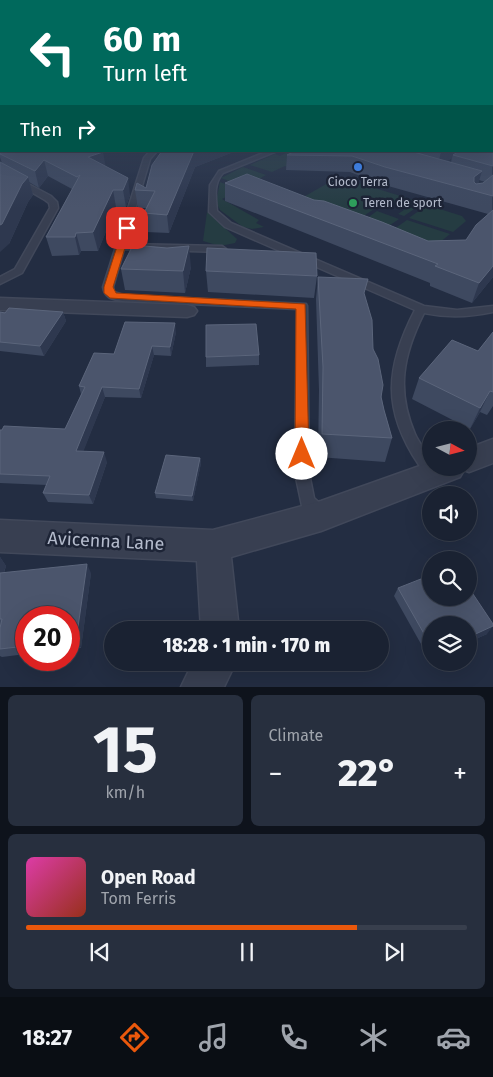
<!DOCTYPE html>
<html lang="en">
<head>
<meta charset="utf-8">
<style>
  body { margin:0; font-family:"Fira Sans",sans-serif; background:#272f3e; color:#f1f3f6; height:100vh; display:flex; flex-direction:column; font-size:19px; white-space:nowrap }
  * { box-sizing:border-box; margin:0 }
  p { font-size:16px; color:#9fa4ac }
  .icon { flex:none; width:28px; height:28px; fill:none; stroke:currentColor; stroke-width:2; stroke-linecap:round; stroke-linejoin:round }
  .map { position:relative; height:687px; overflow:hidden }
  .side { display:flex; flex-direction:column; gap:8px; padding:8px; background:#0e131c; flex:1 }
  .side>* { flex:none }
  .top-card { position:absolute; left:0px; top:0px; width:494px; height:152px; box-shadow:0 5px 20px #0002,0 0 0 1px #383f4d; background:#00695c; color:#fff; overflow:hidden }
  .needle { width:32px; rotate:97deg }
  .buttons { position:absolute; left:422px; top:421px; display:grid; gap:10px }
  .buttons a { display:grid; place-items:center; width:55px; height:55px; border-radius:50%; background:#1a2232; box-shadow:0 5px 20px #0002,0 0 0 1px #383f4d; font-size:25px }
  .speed { position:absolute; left:15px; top:606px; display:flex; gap:10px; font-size:25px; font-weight:700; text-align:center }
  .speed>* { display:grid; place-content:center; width:65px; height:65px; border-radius:50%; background:#1a2232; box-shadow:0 5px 20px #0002,0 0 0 1px #383f4d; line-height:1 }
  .speed .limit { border:8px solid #d22; background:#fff; color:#111 }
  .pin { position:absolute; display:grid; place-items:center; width:42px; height:42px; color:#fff; margin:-21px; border-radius:10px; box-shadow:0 2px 8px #0006 }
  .me { position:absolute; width:55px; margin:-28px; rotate:0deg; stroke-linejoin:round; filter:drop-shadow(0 0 4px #0008) }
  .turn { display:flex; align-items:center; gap:18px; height:105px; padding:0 20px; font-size:22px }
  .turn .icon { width:65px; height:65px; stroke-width:2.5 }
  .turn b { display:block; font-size:35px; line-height:42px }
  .then { display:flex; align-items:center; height:48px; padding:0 20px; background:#0003; gap:10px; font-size:19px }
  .big { font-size:38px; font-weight:800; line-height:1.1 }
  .side .tile { flex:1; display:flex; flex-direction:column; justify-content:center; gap:8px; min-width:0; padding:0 18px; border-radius:8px; background:#272f3e }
  .side .dial { align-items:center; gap:0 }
  .dial b { font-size:65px; line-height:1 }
  .song { display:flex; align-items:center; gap:15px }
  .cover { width:60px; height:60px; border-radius:8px; background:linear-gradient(135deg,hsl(320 70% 55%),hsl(10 70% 35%)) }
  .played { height:5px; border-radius:2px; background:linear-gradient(90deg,#ea580c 75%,#383f4d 75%) }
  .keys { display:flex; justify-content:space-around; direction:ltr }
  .heat { display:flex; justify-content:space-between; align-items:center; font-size:28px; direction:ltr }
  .side .tiles { flex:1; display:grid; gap:8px; grid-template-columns:1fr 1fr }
  .tile:last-child { grid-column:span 2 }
  .trip { position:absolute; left:104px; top:621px; width:285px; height:50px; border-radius:25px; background:#1a2232; box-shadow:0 5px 20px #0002,0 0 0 1px #383f4d; font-weight:800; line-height:50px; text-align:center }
  .menu { display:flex; height:80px; justify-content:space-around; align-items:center; background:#0a0e14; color:#9fa4ac }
  .menu .icon { width:35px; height:35px }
  .menu .selected { color:#ea580c }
  .menu b { font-size:22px; color:#f1f3f6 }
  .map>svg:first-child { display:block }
  .green { fill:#253c42 }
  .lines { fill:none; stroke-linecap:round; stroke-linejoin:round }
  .service-casing { stroke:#41485a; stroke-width:3 }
  .minor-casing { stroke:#41485a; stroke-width:3 }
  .service { fill:#383f51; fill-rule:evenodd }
  .minor { fill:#383f51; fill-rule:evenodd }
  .wall { fill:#3e4960; fill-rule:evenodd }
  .shaded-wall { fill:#2e384f }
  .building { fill:#4b556c; stroke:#5b657b }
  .route { fill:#ea580c; stroke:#983908 }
  .shop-dot { fill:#3f7fe0; stroke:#1d2436; stroke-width:2 }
  .leisure-dot { fill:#2e9e5b; stroke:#1d2436; stroke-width:2 }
  .labels { text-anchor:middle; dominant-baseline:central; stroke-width:5; stroke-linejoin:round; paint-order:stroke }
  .far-poi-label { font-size:12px; fill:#b4bbcc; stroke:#1d2436 }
  .near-street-label { font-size:18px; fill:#b4bbcc; stroke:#1d2436 }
</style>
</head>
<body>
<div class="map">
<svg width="493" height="687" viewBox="0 0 493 687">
  <rect width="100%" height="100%" fill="#232d42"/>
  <g class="green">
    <polygon points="290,151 323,151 291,168 285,166 272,172 250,165 275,154 280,156"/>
    <polygon points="243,167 266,175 245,187 221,178"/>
    <polygon points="335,179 349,180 423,203 404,216 398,214 407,208 386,201 359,219 363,221 377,211 399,219 380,232 300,199"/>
    <polygon points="220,182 241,190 222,199 259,220 256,223 264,227 252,229 243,227 220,210 216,202"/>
    <polygon points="427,205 462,216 466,221 453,232 409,218"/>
    <polygon points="207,212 237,239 235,243 220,246 203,241"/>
    <polygon points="407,220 450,234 434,247 387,234"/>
  </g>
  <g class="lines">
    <g class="service-casing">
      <g id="service">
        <rect x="0" y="132" width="1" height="4"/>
        <path d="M 150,151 L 157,151 L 150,159 L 125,244 L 222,246 L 226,249 L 222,252 L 124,249 L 113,287 L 114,292 L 123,295 L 306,304 L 307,306 L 309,473 L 314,498 L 326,509 L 328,514 L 326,519 L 320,521 L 314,519 L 302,506 L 295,473 L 297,309 L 123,301 C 113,299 105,299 103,287 L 144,158 Z"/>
        <path d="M 268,151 L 277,151 L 223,173 C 213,184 216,198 217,211 L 231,223 L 424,306 L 457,310 L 493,306 L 493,312 C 470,317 448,318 424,313 C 403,355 396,390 415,434 C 420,446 431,454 431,468 L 437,468 L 440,474 L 438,478 C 427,482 425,473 419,465 C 382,410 385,368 415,310 L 225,227 L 209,212 L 210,185 L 219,171 Z"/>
        <polygon points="0,169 51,196 57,202 58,208 22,273 0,284 0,277 15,269 50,208 49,203 45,200 0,174"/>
      </g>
    </g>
    <g class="minor-casing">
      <g id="minor">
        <polygon points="1,144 1,151 5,151 0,153"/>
        <polygon points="0,298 187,305 194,307 197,311 194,315 187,317 0,310"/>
        <polygon points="493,439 493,463 469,472 464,470 460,477 321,531 231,557 239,630 201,630 197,561 0,552 0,520 213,530 321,501 431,462 431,468 469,468 469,448"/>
        <polygon points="193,662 236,662 224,687 181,687"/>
      </g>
    </g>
    <use href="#service" class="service"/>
    <use href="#minor" class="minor"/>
  </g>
  <g class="wall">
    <path d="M 492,112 L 493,277 L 472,303 L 430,286 L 430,283 L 225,201 L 225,183 L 314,200 L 428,241 L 466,240 L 488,214 L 381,184 L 350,172 L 286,170 L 287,155 L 295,151 L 492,151 ZM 452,158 L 451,162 L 447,161 ZM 479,180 L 485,182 L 483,183 L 478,184 Z"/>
    <polygon points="162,151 236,151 195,167 169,233 146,232 144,213 146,208 138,208 135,190 146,188"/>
    <polygon points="0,153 105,166 130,195 126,207 116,207 98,251 81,251 79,255 52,256 46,237 72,189 48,176 39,188 29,182 33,195 28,202 9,244 2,163 0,157"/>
    <polygon points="191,267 185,293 125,290 121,269"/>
    <polygon points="206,271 317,276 314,298 208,292"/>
    <polygon points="318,277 364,295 384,410 392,438 385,462 318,457 319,390 316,299"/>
    <polygon points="0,312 63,312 66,321 44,356 0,351"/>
    <polygon points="176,332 171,356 154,355 141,398 105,397 83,451 107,462 93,504 48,502 43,493 47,485 0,483 0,430 65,429 81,394 79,386 114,354"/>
    <polygon points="493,332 493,406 487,415 480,412 470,429 412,399 419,378 478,351"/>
    <polygon points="259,355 259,365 206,367 206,357"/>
    <polygon points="200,458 201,463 193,501 156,498 155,493"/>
    <polygon points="0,557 6,566 4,573 91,573 81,648 69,649 69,618 26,618 26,654 2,657 0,656"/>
    <polygon points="398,588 487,634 469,642 469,625 431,625 431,659 430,660 394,596"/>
  </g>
  <g class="shaded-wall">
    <rect x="0" y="120" width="1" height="9"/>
    <polygon points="194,151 236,151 195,167 169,233 167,215"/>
    <polygon points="442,151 462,151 453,155 452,158 437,168 441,152"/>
    <polygon points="103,152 106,168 88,157"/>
    <polygon points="44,160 48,176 39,188 35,171"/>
    <polygon points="482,171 477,188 473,191 474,177"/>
    <polygon points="28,177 33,195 28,202 9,244 0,252 0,225 22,184"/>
    <polygon points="128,178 130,195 126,207 123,190"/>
    <polygon points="113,190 116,207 98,251 93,232"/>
    <polygon points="76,233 81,251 79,255 75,237"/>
    <polygon points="189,246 191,267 185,293 183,271"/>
    <polygon points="493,266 493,277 472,303 479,283"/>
    <polygon points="63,312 66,321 44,356 40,346"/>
    <polygon points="175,323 176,332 171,356 170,347"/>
    <polygon points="152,346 154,355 141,398 139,389"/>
    <polygon points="102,387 105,397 80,460 76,451"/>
    <polygon points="490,391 480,412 470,429 480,408"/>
    <polygon points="104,452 107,462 93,504 89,495"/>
    <polygon points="200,458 201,463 193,501 192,496"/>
    <polygon points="0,557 6,566 0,583"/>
    <polygon points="87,564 91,573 81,648 76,641"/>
    <polygon points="493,626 487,634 469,642 469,637"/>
  </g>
  <g class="building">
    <rect x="0" y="112" width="1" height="8"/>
    <polygon points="492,120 493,166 453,155 459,151 492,151"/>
    <polygon points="7,151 100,151 103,152 88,157 128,178 123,190 113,190 93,232 76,233 75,237 46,237 80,175 77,177 44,160 35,171 0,154 0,153"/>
    <polygon points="162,151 194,151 167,215 144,213 155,191 135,190 137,183 146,188 152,165"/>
    <polygon points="295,151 410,151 482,171 474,177 474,182 476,184 483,183 493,175 493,196 385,167 352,156 287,155"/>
    <polygon points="0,162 28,177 22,184 2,224 0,225"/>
    <polygon points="247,174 314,200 324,201 382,222 428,241 466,240 476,225 493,210 493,266 479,283 435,266 438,264 225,183"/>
    <polygon points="133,245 167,248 189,246 183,271 121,269"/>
    <polygon points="207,248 316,253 317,276 206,271"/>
    <polygon points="318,277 368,279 364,293 372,320 373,349 378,359 383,385 381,397 384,410 392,438 322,434 323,367"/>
    <polygon points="9,308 63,312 40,346 0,342 0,312 5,313"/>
    <polygon points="125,322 175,323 170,347 152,346 139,389 102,387 76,451 104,452 89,495 43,493 50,476 0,474 0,430 2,430 4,426 65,429 85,387 79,386 94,353 114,354"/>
    <polygon points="256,324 259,355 206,357 206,325"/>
    <polygon points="493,332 493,392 490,391 480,408 419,378 452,340 478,351"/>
    <polygon points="166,455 200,458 192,496 155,493"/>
    <polygon points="87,564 76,641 69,641 69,618 26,618 26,646 0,649 0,628 2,619 0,619 0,573"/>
    <polygon points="431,575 431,598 469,598 469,588 493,624 493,626 469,637 469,625 431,625 431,646 398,588"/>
  </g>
  <linearGradient id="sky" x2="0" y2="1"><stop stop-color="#131924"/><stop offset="0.54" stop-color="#3f4c65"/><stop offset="1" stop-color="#3f4c65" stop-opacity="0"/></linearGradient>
  <rect width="493" height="208" fill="url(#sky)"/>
  <polygon class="route" points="127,226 131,228 113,287 116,293 305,304 309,454 307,459 302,460 297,459 295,454 296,309 110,298 104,293 104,287 123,228"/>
  <circle class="shop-dot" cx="358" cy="167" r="5"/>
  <circle class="leisure-dot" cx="353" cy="203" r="5"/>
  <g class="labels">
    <g class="far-poi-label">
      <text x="358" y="182">Cioco Terra</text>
      <text x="363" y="203" text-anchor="start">Teren de sport</text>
    </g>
    <g class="near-street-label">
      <text transform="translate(106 541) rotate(3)">Avicenna Lane</text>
    </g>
  </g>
</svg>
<div class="buttons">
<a><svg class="needle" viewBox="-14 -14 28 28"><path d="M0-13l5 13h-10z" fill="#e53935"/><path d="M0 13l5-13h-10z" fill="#9fa4ac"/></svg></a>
<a><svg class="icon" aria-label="sound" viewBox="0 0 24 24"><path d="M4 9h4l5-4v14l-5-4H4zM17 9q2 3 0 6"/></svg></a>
<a><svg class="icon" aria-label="search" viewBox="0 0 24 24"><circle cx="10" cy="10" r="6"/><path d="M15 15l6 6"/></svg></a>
<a><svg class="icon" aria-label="layers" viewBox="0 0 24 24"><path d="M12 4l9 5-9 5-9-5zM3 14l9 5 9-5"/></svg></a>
</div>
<div class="speed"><div class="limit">20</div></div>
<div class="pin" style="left:127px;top:228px;background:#d93025"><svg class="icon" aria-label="arrive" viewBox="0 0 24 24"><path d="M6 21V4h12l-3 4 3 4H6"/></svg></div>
<svg class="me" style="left:302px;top:454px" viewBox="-20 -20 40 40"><circle r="19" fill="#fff"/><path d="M0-13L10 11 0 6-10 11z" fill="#ea580c"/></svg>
<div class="trip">18:28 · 1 min · 170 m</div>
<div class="top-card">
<div class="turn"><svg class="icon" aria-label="left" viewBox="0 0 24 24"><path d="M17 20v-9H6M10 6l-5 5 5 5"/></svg><div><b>60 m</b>Turn left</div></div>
<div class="then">Then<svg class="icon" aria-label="right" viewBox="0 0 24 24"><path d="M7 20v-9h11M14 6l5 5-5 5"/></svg></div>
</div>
</div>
<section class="side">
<div class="tiles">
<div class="tile dial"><b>15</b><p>km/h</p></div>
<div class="tile"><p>Climate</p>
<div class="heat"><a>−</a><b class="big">22°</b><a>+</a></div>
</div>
<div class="tile">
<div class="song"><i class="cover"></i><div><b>Open Road</b><p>Tom Ferris</p></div></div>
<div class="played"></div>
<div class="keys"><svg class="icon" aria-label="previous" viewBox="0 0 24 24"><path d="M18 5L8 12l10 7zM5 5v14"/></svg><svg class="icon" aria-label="pause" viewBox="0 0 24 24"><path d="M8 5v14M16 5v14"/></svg><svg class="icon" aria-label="next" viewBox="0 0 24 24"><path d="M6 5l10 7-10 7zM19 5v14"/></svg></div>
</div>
</div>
</section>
<nav class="menu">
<b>18:27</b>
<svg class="icon selected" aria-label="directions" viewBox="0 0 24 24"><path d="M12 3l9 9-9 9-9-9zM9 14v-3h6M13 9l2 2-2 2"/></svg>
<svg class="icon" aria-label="music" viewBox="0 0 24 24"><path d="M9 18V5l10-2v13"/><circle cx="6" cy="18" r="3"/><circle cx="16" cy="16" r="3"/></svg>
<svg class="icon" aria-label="phone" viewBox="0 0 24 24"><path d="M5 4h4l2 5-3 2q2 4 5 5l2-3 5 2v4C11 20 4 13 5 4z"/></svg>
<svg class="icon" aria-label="climate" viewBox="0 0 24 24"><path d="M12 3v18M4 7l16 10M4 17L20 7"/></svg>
<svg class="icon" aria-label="car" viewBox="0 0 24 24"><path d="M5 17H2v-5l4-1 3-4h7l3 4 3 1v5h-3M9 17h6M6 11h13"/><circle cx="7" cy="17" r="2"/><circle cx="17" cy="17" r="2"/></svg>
</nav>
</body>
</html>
